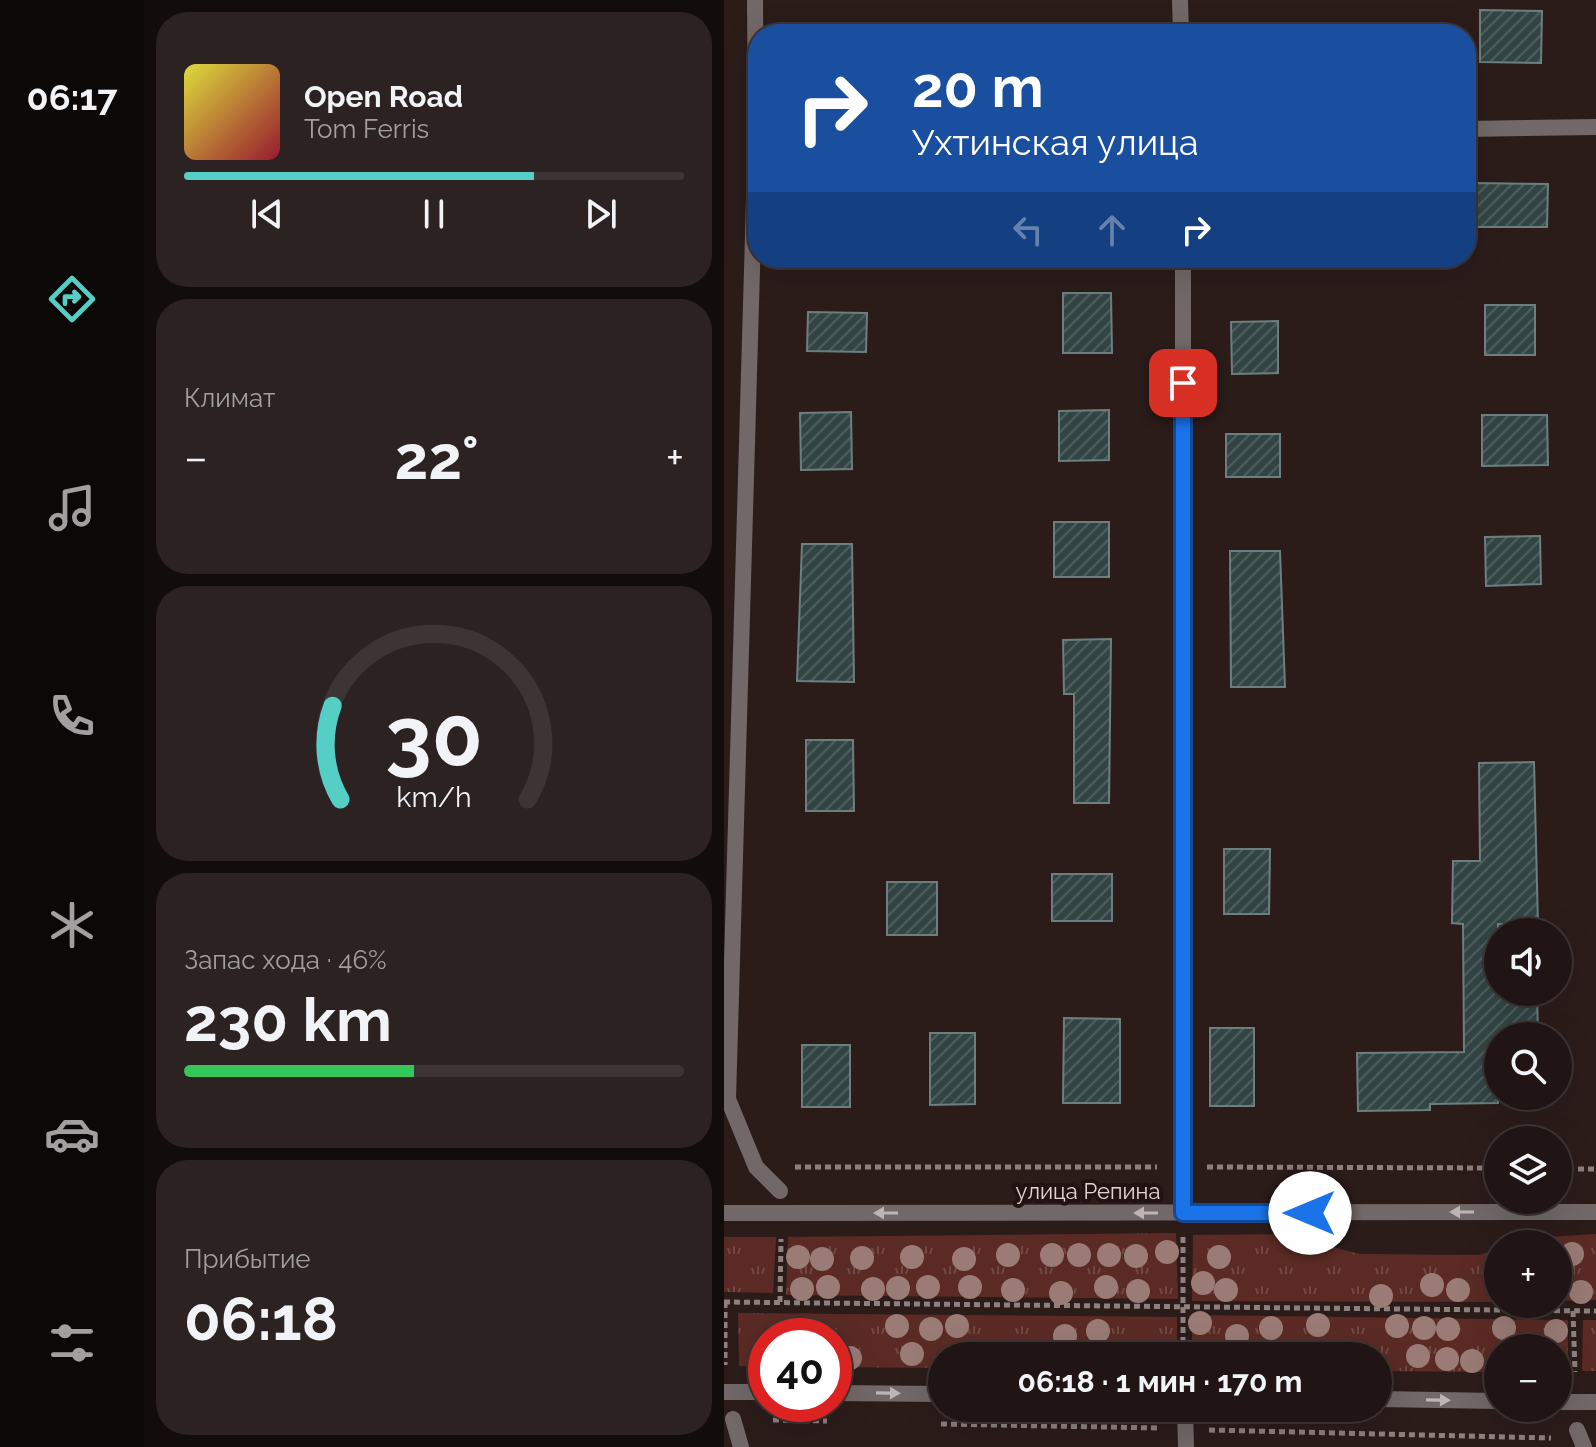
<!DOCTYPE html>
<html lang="ru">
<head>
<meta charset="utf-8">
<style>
  body { margin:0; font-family:Raleway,sans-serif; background:#2d2222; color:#f1f3f6; height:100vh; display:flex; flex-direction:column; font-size:30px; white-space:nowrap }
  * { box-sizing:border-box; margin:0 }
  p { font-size:26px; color:#a29fa0 }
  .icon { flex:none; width:44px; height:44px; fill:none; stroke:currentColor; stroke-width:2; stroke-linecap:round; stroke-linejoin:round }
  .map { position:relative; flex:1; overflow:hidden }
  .side { display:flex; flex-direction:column; gap:12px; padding:12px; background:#120c0b; width:580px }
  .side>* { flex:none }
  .guide { position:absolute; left:24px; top:24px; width:728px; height:244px; border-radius:32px; box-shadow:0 8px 32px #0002,0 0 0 2px #3d3434; background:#1a4fa0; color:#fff; overflow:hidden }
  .buttons { position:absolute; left:760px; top:918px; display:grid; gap:16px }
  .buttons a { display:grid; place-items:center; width:88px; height:88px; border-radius:50%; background:#201514; box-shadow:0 8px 32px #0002,0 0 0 2px #3d3434; font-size:40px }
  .speed { position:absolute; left:24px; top:1318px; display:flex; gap:16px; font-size:40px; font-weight:700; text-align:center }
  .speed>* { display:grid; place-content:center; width:104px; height:104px; border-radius:50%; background:#201514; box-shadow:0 8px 32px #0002,0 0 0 2px #3d3434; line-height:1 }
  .speed .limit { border:12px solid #d22; background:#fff; color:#111 }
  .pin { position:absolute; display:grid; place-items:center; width:68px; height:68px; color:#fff; margin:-34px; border-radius:16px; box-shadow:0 4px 12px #0006 }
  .me { position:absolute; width:88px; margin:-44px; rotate:270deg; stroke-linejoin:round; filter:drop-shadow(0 0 6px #0008) }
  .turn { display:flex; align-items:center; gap:28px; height:168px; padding:0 32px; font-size:36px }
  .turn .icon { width:104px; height:104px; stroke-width:2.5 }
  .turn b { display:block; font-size:56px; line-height:68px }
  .lanes { display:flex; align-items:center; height:76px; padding:0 32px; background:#0003; justify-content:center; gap:40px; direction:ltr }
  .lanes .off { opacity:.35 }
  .big { font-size:60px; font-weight:700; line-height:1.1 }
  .side .widget { flex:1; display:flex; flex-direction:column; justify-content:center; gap:12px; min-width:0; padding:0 28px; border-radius:32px; background:#2d2222 }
  .side .dial { align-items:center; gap:0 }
  .dial svg { height:208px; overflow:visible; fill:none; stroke:#3d3434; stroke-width:7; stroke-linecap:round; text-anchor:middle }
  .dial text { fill:#f1f3f6; stroke:none }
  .song { display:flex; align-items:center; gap:24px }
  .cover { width:96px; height:96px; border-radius:12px; background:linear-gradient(135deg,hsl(60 70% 55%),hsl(350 70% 35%)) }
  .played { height:8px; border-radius:4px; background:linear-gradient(90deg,#55cec5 70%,#3d3434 70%) }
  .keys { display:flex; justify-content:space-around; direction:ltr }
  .heat { display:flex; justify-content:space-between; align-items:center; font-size:44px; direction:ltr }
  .charge { height:12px; border-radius:6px; background:linear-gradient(90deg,#34c759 46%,#3d3434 0) }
  .trip { position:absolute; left:204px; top:1342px; width:464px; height:80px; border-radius:40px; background:#201514; box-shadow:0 8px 32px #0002,0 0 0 2px #3d3434; font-weight:700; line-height:80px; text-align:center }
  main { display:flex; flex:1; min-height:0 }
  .menu { display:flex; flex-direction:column; width:144px; justify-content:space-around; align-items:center; background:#0d0808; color:#a29fa0 }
  .menu .icon { width:56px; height:56px }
  .menu .on { color:#55cec5 }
  .menu b { font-size:36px; color:#f1f3f6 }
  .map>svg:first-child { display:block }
  .grass { fill:url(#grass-tufts) }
  .building { fill:url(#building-hatch); stroke:#6b807e; stroke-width:2 }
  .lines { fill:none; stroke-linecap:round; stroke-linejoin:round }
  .path { stroke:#8d807e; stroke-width:5; stroke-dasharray:6 4; stroke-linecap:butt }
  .minor { stroke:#716867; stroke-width:16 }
  .tertiary { stroke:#716867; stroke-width:16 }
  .tree { fill:#9a7b76 }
  .oneway { fill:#bfb4b3 }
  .route-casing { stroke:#114b97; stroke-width:20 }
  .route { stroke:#1a73e8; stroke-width:14 }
  .labels { text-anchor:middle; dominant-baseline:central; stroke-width:8; stroke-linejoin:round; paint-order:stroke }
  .street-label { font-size:22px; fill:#e0d5d3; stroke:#211311 }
</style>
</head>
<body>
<main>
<nav class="menu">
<b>06:17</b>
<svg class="icon on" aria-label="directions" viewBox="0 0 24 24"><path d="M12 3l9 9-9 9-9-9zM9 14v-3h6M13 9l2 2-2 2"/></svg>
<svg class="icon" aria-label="music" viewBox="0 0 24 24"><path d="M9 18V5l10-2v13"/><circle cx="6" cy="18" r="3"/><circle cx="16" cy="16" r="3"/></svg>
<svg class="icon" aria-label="phone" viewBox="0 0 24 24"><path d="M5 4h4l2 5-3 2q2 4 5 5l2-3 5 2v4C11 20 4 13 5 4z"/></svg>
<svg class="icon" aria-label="climate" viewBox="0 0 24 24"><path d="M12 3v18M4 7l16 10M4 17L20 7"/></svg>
<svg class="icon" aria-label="car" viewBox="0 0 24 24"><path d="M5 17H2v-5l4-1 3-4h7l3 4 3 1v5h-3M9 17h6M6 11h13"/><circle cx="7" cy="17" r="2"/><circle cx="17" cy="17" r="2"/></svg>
<svg class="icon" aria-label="filters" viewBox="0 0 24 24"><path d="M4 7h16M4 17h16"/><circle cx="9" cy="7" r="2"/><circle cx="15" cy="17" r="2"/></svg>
</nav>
<section class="side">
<div class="widget">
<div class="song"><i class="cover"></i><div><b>Open Road</b><p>Tom Ferris</p></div></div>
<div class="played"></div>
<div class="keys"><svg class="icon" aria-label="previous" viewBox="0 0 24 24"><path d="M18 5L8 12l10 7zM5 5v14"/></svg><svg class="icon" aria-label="pause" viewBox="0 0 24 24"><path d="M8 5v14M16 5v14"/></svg><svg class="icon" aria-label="next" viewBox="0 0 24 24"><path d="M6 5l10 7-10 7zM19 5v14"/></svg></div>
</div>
<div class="widget"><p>Климат</p>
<div class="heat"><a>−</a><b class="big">22°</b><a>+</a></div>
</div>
<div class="widget dial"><svg viewBox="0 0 100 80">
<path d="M14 69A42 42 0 1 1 86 69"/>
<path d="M14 69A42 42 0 0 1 11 33" stroke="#55cec5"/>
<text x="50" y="56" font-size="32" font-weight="700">30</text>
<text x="50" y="72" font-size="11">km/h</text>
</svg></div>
<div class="widget"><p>Запас хода · 46%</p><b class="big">230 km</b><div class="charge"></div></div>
<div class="widget"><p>Прибытие</p><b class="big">06:18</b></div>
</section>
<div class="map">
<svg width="872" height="1447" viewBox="0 0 872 1447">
  <defs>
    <pattern id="grass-tufts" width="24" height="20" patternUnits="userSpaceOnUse" patternTransform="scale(2)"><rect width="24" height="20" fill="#5b2a24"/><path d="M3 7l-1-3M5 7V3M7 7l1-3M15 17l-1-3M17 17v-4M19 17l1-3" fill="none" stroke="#724843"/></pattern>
    <pattern id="building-hatch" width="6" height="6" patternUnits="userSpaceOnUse" patternTransform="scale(2)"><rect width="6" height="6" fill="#324544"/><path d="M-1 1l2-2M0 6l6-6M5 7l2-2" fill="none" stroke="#4f5f5e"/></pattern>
  </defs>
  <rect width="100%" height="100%" fill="#2b1c1a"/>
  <g class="grass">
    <polygon points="452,1233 454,1299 62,1295 64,1237"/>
    <polygon points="560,1234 635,1254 755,1255 774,1249 774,1302 468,1301 469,1235"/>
    <polygon points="872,1234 872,1300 834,1301 834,1244 789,1244 807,1238"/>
    <polygon points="0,1237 52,1237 49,1293 0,1292"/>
    <polygon points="14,1313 453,1317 453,1356 218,1356 218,1368 110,1367 110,1336 42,1336 42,1366 15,1366"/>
    <polygon points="468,1315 844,1320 844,1372 834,1372 834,1348 774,1348 774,1372 654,1371 654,1356 468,1356"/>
    <polygon points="859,1320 872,1320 872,1371 858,1371"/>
  </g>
  <g class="building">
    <polygon points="756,10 818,11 817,63 756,62"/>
    <polygon points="749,183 824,184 823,227 749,227"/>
    <polygon points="339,293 387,293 388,353 339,353"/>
    <rect x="761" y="305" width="50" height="50"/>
    <polygon points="84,312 143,313 142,352 83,351"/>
    <polygon points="554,321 554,373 508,374 507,322"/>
    <polygon points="385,410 385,460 335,461 335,411"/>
    <polygon points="127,412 128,469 77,470 76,413"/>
    <polygon points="758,415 823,415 824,465 758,466"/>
    <rect x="502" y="434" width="54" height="43"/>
    <rect x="330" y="522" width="55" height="55"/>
    <polygon points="816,536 817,584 762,586 761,537"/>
    <polygon points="78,544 128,544 130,682 73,681"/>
    <polygon points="506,551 556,551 561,687 507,687"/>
    <polygon points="387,639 385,803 350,803 350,694 340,694 339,640"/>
    <polygon points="82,740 129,740 130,811 82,811"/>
    <polygon points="810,762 814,925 774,924 774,992 813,992 814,1036 774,1036 774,1103 706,1104 706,1110 634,1111 633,1053 740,1052 739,924 728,923 729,861 756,861 755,763"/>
    <polygon points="500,849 546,849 545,914 500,914"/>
    <rect x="328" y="874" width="60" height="47"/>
    <rect x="163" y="882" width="50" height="53"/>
    <polygon points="340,1018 396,1019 396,1103 339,1103"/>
    <rect x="486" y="1028" width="44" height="78"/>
    <polygon points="206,1033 251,1033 251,1104 206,1105"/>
    <rect x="78" y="1045" width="48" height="62"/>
  </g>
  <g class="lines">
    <g class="path">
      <polyline points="71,1167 433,1167"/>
      <polyline points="483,1167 774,1168"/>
      <polyline points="834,1169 872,1169"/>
      <polyline points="459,1237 459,1356"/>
      <polyline points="0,1302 872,1311"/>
      <polyline points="1,1302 1,1365"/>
      <polyline points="56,1302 57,1239"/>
      <polyline points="849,1311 851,1372"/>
      <polyline points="49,1420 103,1421"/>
      <polyline points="217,1424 435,1428"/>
      <polyline points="485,1430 827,1438"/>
    </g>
    <g class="minor">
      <polyline points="31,0 32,132 4,1099 32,1167 56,1191"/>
      <polyline points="456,0 457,34"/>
      <polyline points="742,129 872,127"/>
      <polyline points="459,1213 459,258"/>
      <polyline points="461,1408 462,1447"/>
      <polyline points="9,1419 17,1447"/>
      <polyline points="853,1430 860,1447"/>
    </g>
    <g class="tertiary">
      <polyline points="0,1213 872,1212"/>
      <polyline points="0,1392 42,1392"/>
      <polyline points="110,1393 218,1394"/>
      <polyline points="654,1399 774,1401"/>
      <polyline points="834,1402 872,1402"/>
    </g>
  </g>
  <g class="tree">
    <circle cx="443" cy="1252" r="12"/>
    <circle cx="848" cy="1254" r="12"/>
    <circle cx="284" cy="1255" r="12"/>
    <circle cx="328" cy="1255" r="12"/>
    <circle cx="355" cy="1255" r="12"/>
    <circle cx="385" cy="1255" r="12"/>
    <circle cx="412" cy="1256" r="12"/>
    <circle cx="74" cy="1257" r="12"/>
    <circle cx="188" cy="1257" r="12"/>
    <circle cx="495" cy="1257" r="12"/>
    <circle cx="138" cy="1258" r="12"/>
    <circle cx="98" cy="1259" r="12"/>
    <circle cx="240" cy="1259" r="12"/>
    <circle cx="479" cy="1283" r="12"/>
    <circle cx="708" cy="1285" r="12"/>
    <circle cx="104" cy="1287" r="12"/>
    <circle cx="204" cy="1287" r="12"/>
    <circle cx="246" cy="1287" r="12"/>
    <circle cx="382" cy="1287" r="12"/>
    <circle cx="174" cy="1288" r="12"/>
    <circle cx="78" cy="1289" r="12"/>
    <circle cx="149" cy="1289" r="12"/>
    <circle cx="289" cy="1290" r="12"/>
    <circle cx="502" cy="1290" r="12"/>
    <circle cx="734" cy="1290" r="12"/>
    <circle cx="414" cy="1291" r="12"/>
    <circle cx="857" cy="1292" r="12"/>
    <circle cx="337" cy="1293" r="12"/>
    <circle cx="657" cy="1296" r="12"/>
    <circle cx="476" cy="1323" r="12"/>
    <circle cx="594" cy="1325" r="12"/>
    <circle cx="173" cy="1326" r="12"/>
    <circle cx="233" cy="1326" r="12"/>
    <circle cx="673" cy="1326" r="12"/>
    <circle cx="547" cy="1328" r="12"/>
    <circle cx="700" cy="1328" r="12"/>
    <circle cx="780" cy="1328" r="12"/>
    <circle cx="207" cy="1329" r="12"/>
    <circle cx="724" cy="1329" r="12"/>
    <circle cx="374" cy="1331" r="12"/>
    <circle cx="832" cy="1331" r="12"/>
    <circle cx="341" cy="1336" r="12"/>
    <circle cx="513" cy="1336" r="12"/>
    <circle cx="188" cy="1354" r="12"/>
    <circle cx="694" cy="1356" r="12"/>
    <circle cx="126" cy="1358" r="12"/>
    <circle cx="723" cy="1359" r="12"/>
    <circle cx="748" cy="1361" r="12"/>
  </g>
  <defs><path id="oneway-solid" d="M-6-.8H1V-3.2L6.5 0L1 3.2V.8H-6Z" transform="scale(2)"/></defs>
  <g class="oneway">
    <use href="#oneway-solid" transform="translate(738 1212) rotate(180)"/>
    <use href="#oneway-solid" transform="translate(162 1213) rotate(180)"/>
    <use href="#oneway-solid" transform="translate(422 1213) rotate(180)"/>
    <use href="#oneway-solid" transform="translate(164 1393) rotate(1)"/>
    <use href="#oneway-solid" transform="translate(714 1400) rotate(1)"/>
  </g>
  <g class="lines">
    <g class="route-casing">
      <polyline id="route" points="459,383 459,1213 586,1213"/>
    </g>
    <use href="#route" class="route"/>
  </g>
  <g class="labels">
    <g class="street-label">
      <text x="364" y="1191">улица Репина</text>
    </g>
  </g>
</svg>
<div class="buttons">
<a><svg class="icon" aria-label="sound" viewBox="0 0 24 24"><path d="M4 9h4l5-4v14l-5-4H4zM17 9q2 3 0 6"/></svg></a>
<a><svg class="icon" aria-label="search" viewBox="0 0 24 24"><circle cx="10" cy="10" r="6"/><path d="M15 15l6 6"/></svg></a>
<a><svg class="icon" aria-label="layers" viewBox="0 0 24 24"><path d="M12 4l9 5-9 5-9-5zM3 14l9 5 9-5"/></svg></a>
<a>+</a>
<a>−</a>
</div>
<div class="speed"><div class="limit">40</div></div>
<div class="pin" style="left:459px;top:383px;background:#d93025"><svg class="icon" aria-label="arrive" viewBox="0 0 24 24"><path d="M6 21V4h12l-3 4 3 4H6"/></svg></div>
<svg class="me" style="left:586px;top:1213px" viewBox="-20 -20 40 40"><circle r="19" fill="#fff"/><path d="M0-13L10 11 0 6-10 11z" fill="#1a73e8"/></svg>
<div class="trip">06:18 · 1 мин · 170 m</div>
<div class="guide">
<div class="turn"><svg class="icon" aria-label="right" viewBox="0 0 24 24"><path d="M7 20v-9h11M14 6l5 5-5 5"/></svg><div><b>20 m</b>Ухтинская улица</div></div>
<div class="lanes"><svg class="icon off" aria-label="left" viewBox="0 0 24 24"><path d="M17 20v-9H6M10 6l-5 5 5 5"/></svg><svg class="icon off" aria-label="ahead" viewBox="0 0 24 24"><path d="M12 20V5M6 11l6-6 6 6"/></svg><svg class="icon" aria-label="right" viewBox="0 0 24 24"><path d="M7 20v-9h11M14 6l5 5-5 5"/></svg></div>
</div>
</div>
</main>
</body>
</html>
